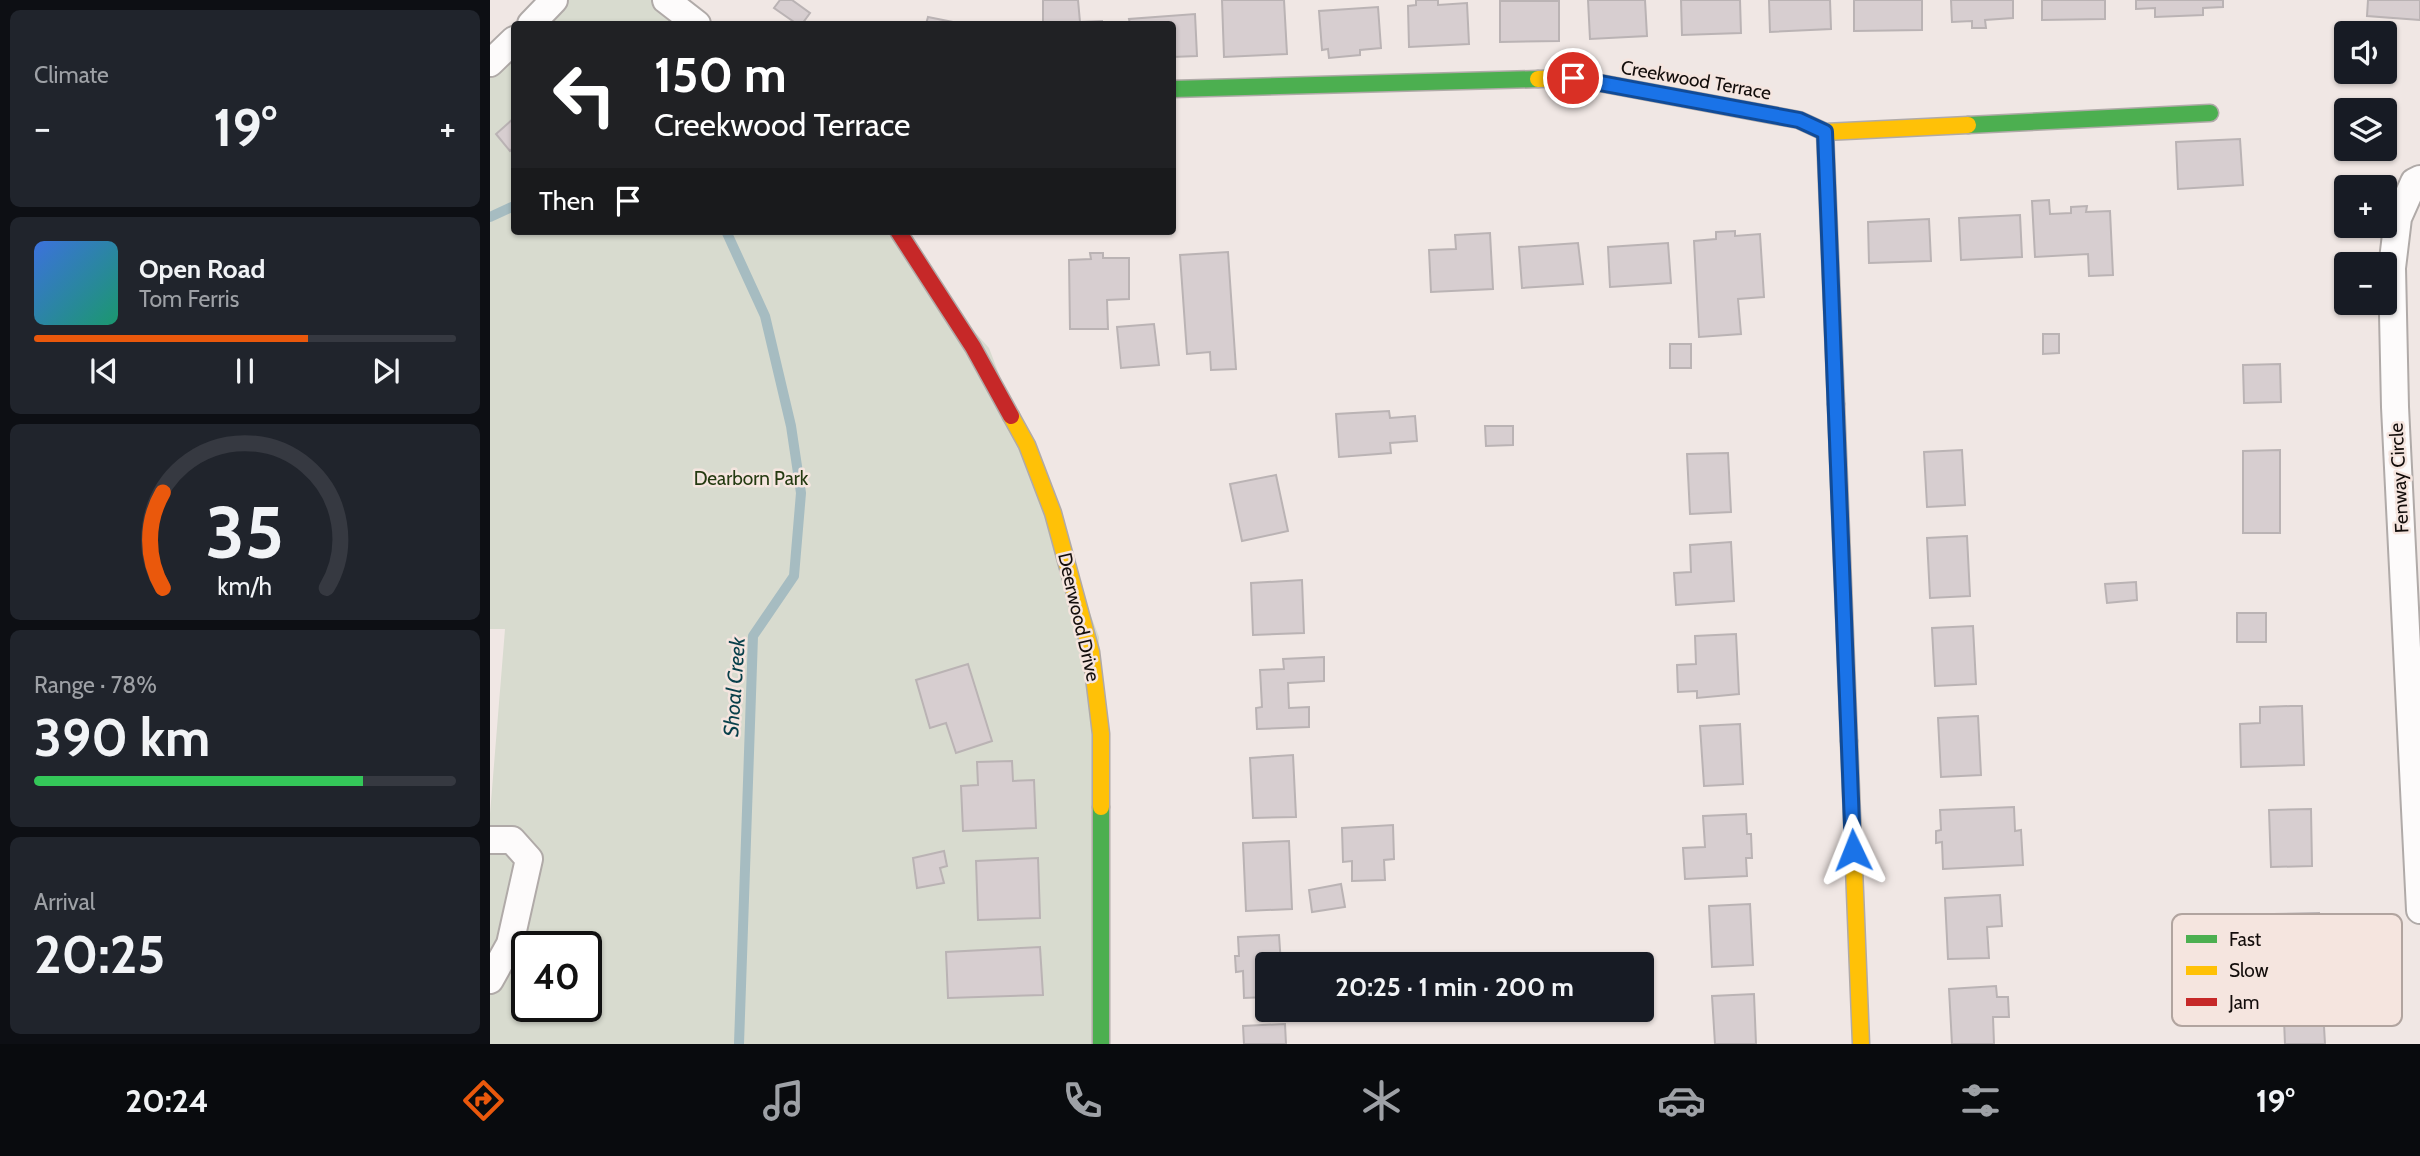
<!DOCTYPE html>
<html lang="en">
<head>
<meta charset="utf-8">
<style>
  body { margin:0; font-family:Cabin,sans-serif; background:#20242c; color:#f1f3f6; height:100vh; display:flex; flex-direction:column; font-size:26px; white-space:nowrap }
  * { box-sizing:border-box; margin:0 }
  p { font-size:23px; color:#9ea1a6 }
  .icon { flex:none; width:38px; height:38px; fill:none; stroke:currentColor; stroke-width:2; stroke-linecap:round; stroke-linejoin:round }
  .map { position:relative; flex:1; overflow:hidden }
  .panel { display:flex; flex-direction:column; gap:10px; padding:10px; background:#0d0f14; width:490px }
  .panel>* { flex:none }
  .hud { position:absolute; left:21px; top:21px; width:665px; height:214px; border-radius:7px; box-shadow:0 2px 5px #0004; background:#202124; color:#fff; overflow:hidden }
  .fabs { position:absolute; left:1844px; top:21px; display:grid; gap:14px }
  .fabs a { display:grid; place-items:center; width:63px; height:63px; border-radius:7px; background:#171b24; box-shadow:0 2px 5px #0004; font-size:35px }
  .speed { position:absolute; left:21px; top:931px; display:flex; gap:14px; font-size:35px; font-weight:700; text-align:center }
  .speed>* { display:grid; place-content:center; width:91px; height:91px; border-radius:50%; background:#171b24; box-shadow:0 2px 5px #0004; line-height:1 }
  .speed .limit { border:4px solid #111; border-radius:10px; background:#fff; color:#111 }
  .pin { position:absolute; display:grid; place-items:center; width:60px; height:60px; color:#fff; margin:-30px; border:4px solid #fff; border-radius:50%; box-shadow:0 2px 7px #0007 }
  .me { position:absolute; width:77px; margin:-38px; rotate:358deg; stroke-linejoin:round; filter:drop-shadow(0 0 5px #0008) }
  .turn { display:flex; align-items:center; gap:24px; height:147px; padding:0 28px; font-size:32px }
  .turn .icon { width:91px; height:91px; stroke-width:2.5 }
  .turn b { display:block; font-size:49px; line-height:60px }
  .then { display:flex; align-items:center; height:66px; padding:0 28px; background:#0003; gap:14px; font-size:26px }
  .big { font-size:52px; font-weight:700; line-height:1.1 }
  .panel .card { flex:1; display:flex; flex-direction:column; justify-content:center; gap:10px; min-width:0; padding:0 24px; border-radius:10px; background:#20242c }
  .panel .dial { align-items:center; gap:0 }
  .dial svg { height:182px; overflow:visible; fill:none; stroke:#363941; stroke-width:7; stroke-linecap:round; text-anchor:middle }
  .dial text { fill:#f1f3f6; stroke:none }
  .song { display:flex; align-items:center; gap:21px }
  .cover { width:84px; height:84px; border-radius:10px; background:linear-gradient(135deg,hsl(220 70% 55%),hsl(160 70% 35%)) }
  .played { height:7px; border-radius:4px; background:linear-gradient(90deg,#ea580c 65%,#363941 65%) }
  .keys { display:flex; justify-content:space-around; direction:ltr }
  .heat { display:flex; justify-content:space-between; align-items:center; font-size:38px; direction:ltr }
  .charge { height:10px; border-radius:5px; background:linear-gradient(90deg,#34c759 78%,#363941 0) }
  .trip { position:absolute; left:765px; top:952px; width:399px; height:70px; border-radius:7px; background:#171b24; box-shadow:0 2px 5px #0004; font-weight:700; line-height:70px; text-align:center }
  .dock { display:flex; height:112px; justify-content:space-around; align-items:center; background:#090b0e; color:#9ea1a6 }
  .dock .icon { width:49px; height:49px }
  .dock .on { color:#ea580c }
  .dock b { font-size:32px; color:#f1f3f6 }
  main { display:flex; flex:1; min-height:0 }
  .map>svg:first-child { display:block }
  .green { fill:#d8dbcf; fill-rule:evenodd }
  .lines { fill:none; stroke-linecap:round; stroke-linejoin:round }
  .stream { stroke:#a6bcc1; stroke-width:10 }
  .building { fill:#d7ced0; stroke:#bab3b4; stroke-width:2 }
  .street-casing { stroke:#b0aaa8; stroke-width:30 }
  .fast-casing { stroke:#b0aaa8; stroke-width:19 }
  .slow-casing { stroke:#b0aaa8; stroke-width:19 }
  .jam-casing { stroke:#b0aaa8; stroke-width:19 }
  .street { stroke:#fdfbfb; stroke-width:26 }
  .fast { stroke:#4caf50; stroke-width:16 }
  .slow { stroke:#ffc107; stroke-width:16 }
  .jam { stroke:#c62828; stroke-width:16 }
  .route-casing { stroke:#114b97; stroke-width:18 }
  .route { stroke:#1a73e8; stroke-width:12 }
  .labels { text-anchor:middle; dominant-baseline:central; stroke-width:5; stroke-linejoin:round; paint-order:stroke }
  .street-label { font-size:19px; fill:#130d0b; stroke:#f5e5df }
  .park-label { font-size:19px; fill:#243a11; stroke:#f5e5df }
  .water-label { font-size:21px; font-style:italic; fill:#073f4a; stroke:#f5e5df }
  .key { fill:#f5e5df; stroke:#b1a49f; stroke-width:2 }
  .key-label { font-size:19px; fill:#130d0b }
</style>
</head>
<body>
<main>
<section class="panel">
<div class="card"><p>Climate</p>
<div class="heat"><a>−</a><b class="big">19°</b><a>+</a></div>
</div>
<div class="card">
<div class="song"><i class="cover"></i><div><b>Open Road</b><p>Tom Ferris</p></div></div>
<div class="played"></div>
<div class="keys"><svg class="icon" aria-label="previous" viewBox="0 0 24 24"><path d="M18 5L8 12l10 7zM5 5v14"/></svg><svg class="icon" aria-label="pause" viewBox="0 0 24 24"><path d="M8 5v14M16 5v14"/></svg><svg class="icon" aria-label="next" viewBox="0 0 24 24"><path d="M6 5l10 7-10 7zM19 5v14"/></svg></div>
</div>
<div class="card dial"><svg viewBox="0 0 100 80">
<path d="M14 69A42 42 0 1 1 86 69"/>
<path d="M14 69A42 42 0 0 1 14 27" stroke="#ea580c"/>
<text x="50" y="56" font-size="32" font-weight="700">35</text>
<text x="50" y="72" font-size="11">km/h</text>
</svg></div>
<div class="card"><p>Range · 78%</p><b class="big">390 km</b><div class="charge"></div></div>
<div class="card"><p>Arrival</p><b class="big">20:25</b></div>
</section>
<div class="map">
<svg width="1930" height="1044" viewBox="0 0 1930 1044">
  <rect width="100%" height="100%" fill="#f0e7e4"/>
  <g class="green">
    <polygon points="65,0 166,0 183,24 39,24"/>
    <path d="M 24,38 L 24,231 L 395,231 L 499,348 L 609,637 L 617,1044 L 0,1044 L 0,814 L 15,629 L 0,629 L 0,61 ZM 37,947 L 96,947 L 96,1006 L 37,1006 Z"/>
  </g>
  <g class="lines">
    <g class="stream">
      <polyline points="0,217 24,206"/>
      <polyline points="236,231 275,316 301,426 311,493 304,576 263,636 249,1044"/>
    </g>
  </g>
  <g class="building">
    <polygon points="290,0 302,0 320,13 312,24 307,24 284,8"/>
    <polygon points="553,0 588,0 590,22 612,21 612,24 553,24"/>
    <polygon points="732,0 794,0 797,54 734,57"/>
    <polygon points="926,0 948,0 948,5 977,3 979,44 919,47 918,6 926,5"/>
    <polygon points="1098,0 1155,0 1157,36 1100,39"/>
    <polygon points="1191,0 1250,0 1251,33 1192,35"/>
    <polygon points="1279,0 1340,0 1341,29 1280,32"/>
    <polygon points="1364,0 1432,0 1432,30 1364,31"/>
    <polygon points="1461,0 1523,0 1523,18 1495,20 1496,28 1482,28 1482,21 1462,22"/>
    <polygon points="1552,0 1615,0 1615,19 1552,20"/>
    <polygon points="1646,0 1733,0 1733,7 1713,8 1713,15 1665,17 1665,8 1646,9"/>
    <polygon points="1878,0 1930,0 1930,20 1877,16"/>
    <polygon points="1010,1 1069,1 1069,41 1010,42"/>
    <polygon points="888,7 891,48 870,50 870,55 839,58 838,49 832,50 829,11"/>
    <polygon points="705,14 707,56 682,57 682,24 640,24 639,19"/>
    <polygon points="438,17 473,24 436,24"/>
    <polygon points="24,118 24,147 20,151 6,134"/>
    <polygon points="1750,139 1753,185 1688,189 1686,142"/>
    <polygon points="1559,200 1560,214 1581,213 1581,207 1597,206 1596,212 1620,211 1623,275 1599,276 1598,254 1545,257 1542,201"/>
    <polygon points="1530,215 1532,257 1471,260 1469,218"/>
    <polygon points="1439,219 1441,261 1379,263 1378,222"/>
    <polygon points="1245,231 1245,236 1270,234 1274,297 1248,299 1251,334 1209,337 1204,241 1226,239 1226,232"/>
    <polygon points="1000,233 1003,289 941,292 939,250 966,249 965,235"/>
    <polygon points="1088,243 1093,284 1032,288 1029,247"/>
    <polygon points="1178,243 1181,283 1120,287 1118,247"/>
    <polygon points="738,252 746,369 721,370 720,352 697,354 690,255"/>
    <polygon points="600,253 613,253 613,258 639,258 639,299 617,300 618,329 580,329 579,260 601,259"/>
    <polygon points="664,324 669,365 631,368 627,327"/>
    <polygon points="1553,334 1569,334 1569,353 1553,354"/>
    <rect x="1180" y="344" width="21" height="24"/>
    <polygon points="1790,364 1791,402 1754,403 1753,365"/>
    <polygon points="899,411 900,418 925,416 927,441 900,443 901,453 849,457 846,414"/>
    <polygon points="995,426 1023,426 1023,445 996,446"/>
    <polygon points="1472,450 1475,505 1437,507 1434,452"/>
    <polygon points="1790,450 1790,533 1753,533 1753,451"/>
    <polygon points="1238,453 1241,512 1200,514 1197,454"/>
    <polygon points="786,475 798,531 752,541 740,484"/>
    <polygon points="1477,536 1480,596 1440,598 1437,538"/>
    <polygon points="1241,542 1244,601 1186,605 1184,573 1201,572 1200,545"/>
    <polygon points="812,580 814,633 763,635 761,583"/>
    <polygon points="1646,582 1647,600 1617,603 1615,584"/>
    <rect x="1747" y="613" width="29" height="29"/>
    <polygon points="1483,626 1486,684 1445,686 1442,628"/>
    <polygon points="1246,634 1249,694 1207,698 1207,691 1188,692 1187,665 1206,664 1205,636"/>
    <polygon points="834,657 834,681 798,683 799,708 819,707 819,727 767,729 766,708 772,707 770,670 794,669 793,659"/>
    <polygon points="478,664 502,741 466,753 456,723 440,728 426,680"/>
    <polygon points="1801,706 1812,706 1814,765 1751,767 1750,724 1770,723 1770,707"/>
    <polygon points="1488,716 1491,775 1451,777 1448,718"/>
    <polygon points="1250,724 1253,784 1214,786 1210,726"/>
    <polygon points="803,755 806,817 763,818 760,758"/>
    <polygon points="522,761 523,781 544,780 546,828 473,831 471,786 488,785 487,762"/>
    <polygon points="1524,807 1525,831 1531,830 1533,865 1453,869 1452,842 1446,843 1446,831 1451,830 1450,810"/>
    <polygon points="1821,809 1822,866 1781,867 1779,810"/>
    <polygon points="1256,814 1257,834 1261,834 1262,858 1256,858 1257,876 1195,879 1193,848 1215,847 1213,816"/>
    <polygon points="903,825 904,859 894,860 895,880 862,881 862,861 853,862 852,828"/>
    <polygon points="799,841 802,909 756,911 753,843"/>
    <polygon points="454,851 457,866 450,868 454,883 427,888 423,858"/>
    <polygon points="548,858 550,918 488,920 486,861"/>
    <polygon points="851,884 855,907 822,912 819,890"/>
    <polygon points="1510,895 1512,926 1497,927 1499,958 1458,959 1455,898"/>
    <polygon points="1260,904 1263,965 1222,967 1219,906"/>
    <polygon points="1829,913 1830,983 1797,984 1794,962 1785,962 1784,914"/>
    <polygon points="789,935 791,964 777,964 777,997 754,998 753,971 746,972 745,956 749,956 748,937"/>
    <polygon points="550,947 553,995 458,998 456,952"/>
    <polygon points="1506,986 1507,997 1518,997 1519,1017 1503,1017 1504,1044 1462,1044 1459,989"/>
    <polygon points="1264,994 1266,1044 1225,1044 1222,996"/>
    <polygon points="1833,1009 1835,1044 1795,1044 1794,1020 1810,1019 1809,1010"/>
    <polygon points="795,1024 796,1044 754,1044 753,1026"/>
  </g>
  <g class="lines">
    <g class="street-casing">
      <g id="street">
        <polyline points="176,0 207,24"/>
        <polyline points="41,24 64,0"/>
        <polyline points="0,63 24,40"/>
        <polyline points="1930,179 1924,182 1908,218 1902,268 1905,407 1930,910"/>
        <polyline points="0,840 22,840 39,859 20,944 0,980"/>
      </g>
    </g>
    <g class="fast-casing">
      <g id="fast">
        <polyline points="682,89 1048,79"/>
        <polyline points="1478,125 1720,113"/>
        <polyline points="611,807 611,1044"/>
      </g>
    </g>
    <g class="slow-casing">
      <g id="slow">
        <polyline points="1048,79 1083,78 1309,120 1335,132 1478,125"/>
        <polyline points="1335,132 1346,404"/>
        <polyline points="521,416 537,445 563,513 601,652 611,734 611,807"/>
        <polyline points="1359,741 1371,1044"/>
      </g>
    </g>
    <g class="jam-casing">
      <g id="jam">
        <polyline points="408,231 483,347 521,416"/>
        <polyline points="1346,404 1359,741"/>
      </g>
    </g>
    <use href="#street" class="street"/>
    <use href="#fast" class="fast"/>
    <use href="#slow" class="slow"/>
    <use href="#jam" class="jam"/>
  </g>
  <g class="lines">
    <g class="route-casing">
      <polyline id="route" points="1083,78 1309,120 1335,132 1363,850"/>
    </g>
    <use href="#route" class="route"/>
  </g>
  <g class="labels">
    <g class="street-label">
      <text transform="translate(1206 80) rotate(10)">Creekwood Terrace</text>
      <text transform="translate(1909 478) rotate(-93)">Fenway Circle</text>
      <text transform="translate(589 617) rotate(77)">Deerwood Drive</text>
    </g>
    <g class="park-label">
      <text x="261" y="478">Dearborn Park</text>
    </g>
    <g class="water-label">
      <text transform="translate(244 687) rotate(-86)">Shoal Creek</text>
    </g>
  </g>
  <rect x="1682" y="914" width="230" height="112" rx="10" class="key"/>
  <rect x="1696" y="935" width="31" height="8" fill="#4caf50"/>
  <rect x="1696" y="966" width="31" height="9" fill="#ffc107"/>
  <rect x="1696" y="998" width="31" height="8" fill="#c62828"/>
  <g class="key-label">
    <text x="1739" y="946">Fast</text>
    <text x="1739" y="977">Slow</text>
    <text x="1739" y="1009">Jam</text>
  </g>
</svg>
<div class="fabs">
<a><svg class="icon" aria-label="sound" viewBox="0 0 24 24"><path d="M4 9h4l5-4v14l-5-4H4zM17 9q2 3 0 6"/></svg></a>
<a><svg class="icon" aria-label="layers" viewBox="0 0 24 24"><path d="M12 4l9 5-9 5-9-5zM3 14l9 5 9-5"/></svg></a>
<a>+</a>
<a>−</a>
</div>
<div class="speed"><div class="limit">40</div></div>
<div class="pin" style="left:1083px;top:78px;background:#d93025"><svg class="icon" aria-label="arrive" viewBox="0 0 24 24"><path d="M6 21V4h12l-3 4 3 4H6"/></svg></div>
<svg class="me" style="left:1363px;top:850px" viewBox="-20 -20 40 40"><path d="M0-17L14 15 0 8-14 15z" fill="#1a73e8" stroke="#fff" stroke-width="4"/></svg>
<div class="trip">20:25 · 1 min · 200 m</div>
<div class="hud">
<div class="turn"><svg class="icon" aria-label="left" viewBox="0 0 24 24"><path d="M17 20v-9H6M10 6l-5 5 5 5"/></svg><div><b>150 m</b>Creekwood Terrace</div></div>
<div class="then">Then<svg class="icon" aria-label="arrive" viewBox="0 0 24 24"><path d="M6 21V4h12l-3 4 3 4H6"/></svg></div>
</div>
</div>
</main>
<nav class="dock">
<b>20:24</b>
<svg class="icon on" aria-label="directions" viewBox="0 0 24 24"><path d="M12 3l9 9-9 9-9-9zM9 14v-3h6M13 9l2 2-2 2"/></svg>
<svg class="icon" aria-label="music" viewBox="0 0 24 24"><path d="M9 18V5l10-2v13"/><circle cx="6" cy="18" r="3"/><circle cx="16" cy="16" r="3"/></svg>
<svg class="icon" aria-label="phone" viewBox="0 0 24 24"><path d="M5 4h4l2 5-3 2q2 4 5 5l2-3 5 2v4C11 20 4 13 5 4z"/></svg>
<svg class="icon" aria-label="climate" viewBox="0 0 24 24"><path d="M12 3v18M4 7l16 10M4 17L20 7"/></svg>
<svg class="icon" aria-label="car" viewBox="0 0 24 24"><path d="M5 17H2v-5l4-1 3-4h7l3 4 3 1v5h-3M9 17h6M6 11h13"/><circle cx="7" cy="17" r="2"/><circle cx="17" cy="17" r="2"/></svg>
<svg class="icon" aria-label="filters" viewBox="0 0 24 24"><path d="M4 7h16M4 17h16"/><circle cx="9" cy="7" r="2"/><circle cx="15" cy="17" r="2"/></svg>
<b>19°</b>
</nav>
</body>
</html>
